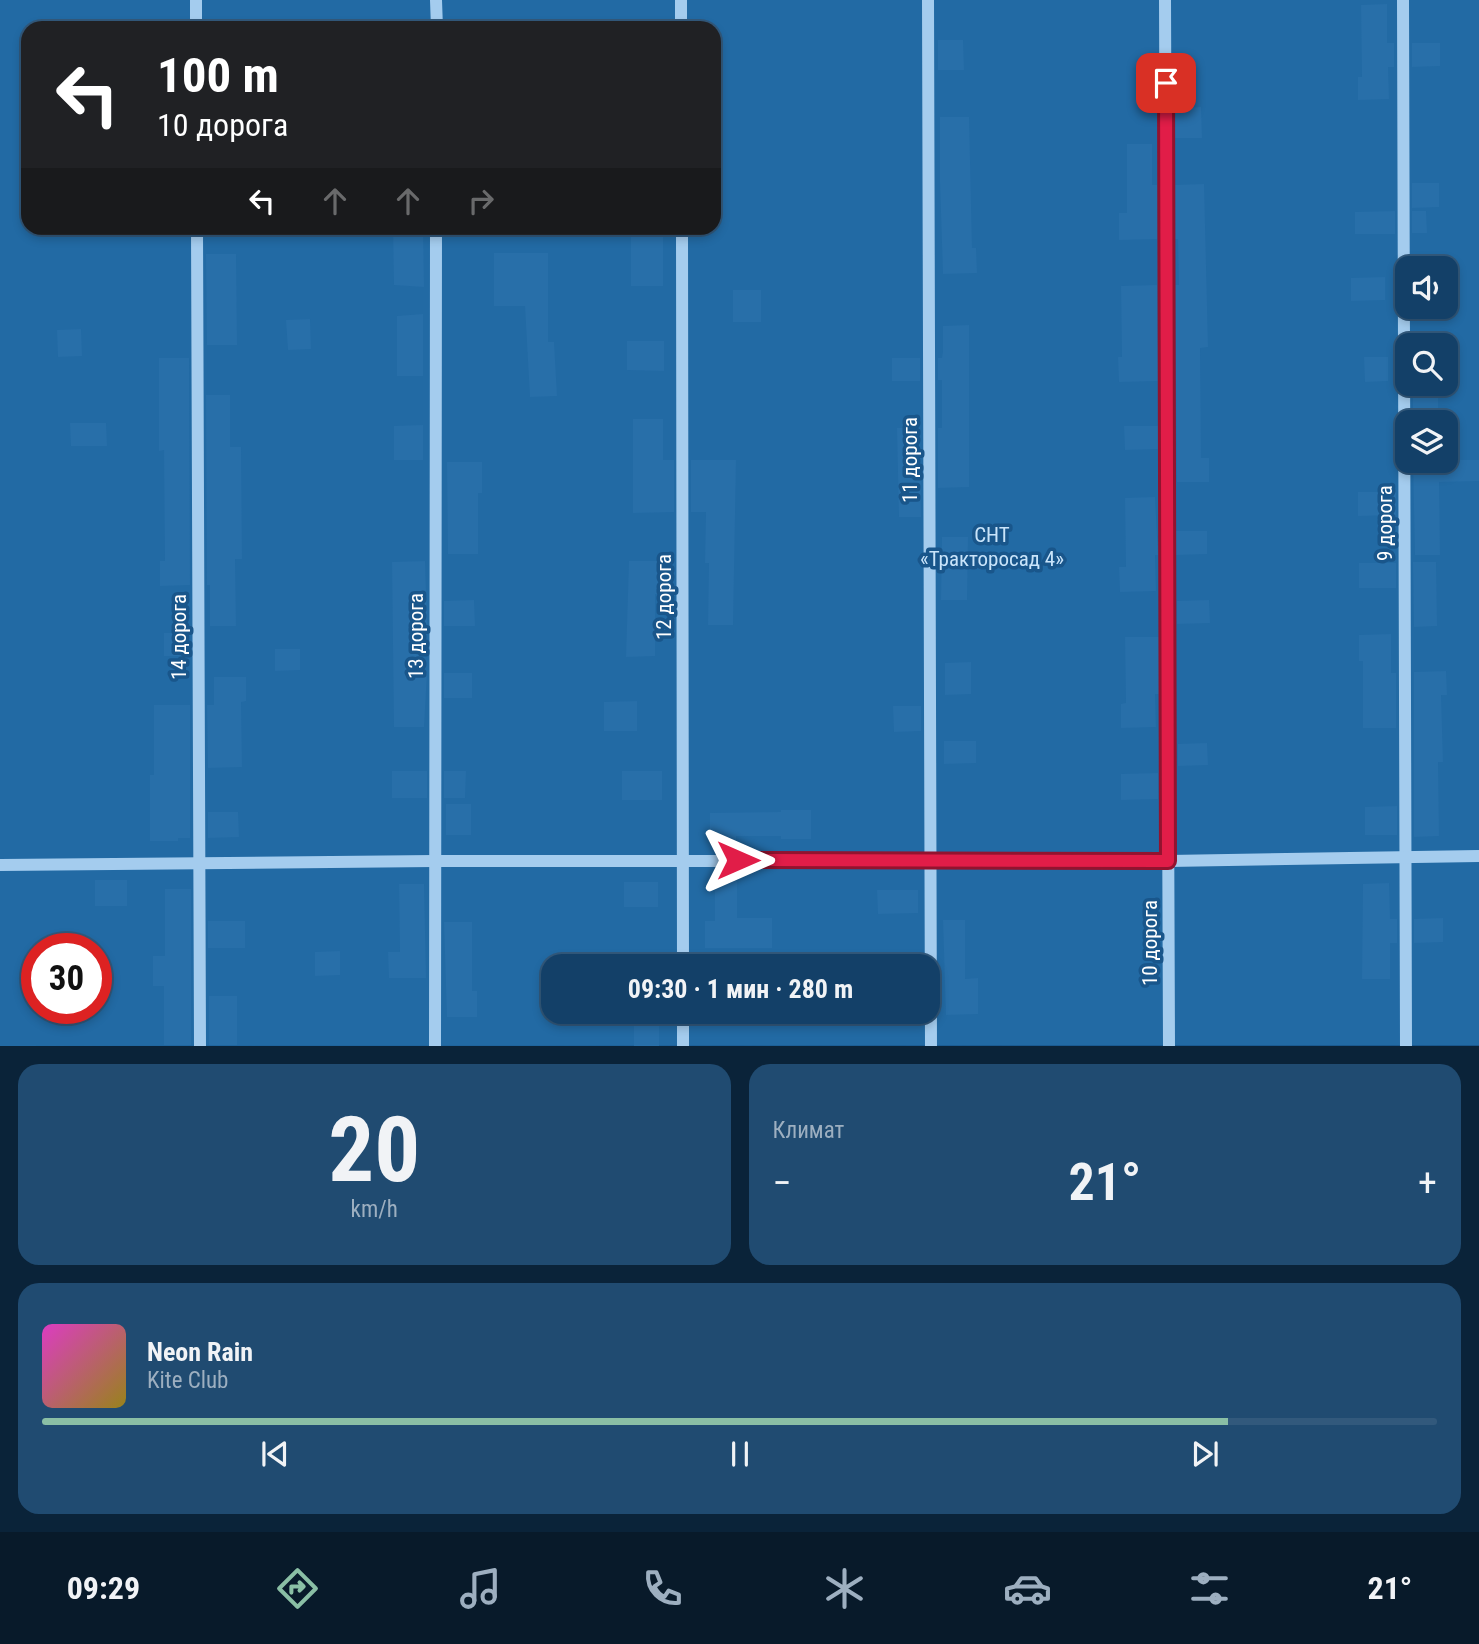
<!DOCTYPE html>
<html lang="ru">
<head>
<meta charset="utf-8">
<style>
  body { margin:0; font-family:"Roboto Condensed",sans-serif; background:#204b71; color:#f1f3f6; height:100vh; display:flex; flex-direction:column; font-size:26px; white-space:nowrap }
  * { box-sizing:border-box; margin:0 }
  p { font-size:23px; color:#9dafc0 }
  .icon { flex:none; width:38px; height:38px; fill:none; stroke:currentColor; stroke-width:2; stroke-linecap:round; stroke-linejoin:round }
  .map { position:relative; height:1046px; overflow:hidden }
  .panel { display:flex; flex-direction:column; gap:18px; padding:18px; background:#0a2339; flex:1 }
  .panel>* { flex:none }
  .top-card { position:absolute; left:21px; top:21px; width:700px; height:214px; border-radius:21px; box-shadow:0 4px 10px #0003,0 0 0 2px #32597c; background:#202124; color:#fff; overflow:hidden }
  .fabs { position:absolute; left:1395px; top:256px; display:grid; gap:14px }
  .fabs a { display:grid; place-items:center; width:63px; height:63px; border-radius:14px; background:#134068; box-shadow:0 4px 10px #0003,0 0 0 2px #32597c; font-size:35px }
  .speed { position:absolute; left:21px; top:933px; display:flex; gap:14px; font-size:35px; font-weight:700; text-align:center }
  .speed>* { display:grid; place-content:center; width:91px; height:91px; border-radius:50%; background:#134068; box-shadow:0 4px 10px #0003,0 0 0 2px #32597c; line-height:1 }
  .speed .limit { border:10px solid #d22; background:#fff; color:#111 }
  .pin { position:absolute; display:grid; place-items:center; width:60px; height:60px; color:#fff; margin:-30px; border-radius:14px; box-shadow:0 4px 10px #0006 }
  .me { position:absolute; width:77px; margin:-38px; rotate:90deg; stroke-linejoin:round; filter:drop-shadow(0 0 5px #0008) }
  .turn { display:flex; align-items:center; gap:24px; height:147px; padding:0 21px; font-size:32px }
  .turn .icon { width:91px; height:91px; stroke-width:2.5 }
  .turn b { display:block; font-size:49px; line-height:60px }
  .lanes { display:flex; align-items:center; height:66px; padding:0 21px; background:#0003; justify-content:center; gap:35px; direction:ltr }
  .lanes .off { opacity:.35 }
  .big { font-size:52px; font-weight:700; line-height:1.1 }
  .panel .card { flex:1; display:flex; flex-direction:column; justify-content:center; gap:10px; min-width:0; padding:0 24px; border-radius:21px; background:#204b71 }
  .panel .dial { align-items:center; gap:0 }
  .dial b { font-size:91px; line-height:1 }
  .song { display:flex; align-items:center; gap:21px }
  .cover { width:84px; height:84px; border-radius:10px; background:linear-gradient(135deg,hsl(310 70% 55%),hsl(50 70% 35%)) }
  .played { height:7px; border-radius:4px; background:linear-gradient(90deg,#8abfa5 85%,#32597c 85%) }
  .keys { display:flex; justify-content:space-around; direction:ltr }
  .heat { display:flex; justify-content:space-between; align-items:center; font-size:38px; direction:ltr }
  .panel .tiles { flex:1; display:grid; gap:18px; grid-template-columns:1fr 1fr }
  .card:last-child { grid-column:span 2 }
  .trip { position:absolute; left:541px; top:954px; width:399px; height:70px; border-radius:21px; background:#134068; box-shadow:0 4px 10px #0003,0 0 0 2px #32597c; font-weight:700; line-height:70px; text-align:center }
  .tabs { display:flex; height:112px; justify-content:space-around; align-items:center; background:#081a2a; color:#9dafc0 }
  .tabs .icon { width:49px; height:49px }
  .tabs .selected { color:#8abfa5 }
  .tabs b { font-size:32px; color:#f1f3f6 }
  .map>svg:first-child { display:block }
  .green { fill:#226aa4; fill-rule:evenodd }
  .building { fill:#286fa9 }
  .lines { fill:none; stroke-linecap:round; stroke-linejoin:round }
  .minor { stroke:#a4ccee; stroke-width:12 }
  .route-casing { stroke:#92132f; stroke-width:18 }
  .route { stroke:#e11d48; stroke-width:12 }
  .labels { text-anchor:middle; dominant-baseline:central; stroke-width:7; stroke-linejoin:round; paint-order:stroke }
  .street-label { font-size:21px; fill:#fff; stroke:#19568b }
  .park-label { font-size:21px; fill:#c9e4fa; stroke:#19568b }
</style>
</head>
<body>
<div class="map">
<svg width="1479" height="1046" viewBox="0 0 1479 1046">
  <rect width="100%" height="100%" fill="#19568b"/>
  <path class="green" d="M 0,0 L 1479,0 L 1479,1045 L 0,1046 ZM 28,28 L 714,28 L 714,228 L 28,228 ZM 1407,268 L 1446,268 L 1446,306 L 1407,306 ZM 1407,345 L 1446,345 L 1446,383 L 1407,383 ZM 1407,422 L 1446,422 L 1446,460 L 1407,460 ZM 37,948 L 96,948 L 96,1008 L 37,1008 ZM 553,966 L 928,966 L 928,1012 L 553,1012 Z"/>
  <g class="building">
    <polygon points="1387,4 1387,43 1394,43 1394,67 1388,67 1389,99 1358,100 1358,77 1362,77 1361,5"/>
    <polygon points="938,40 963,40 964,70 938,70"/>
    <polygon points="1412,43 1440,43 1440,66 1412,67"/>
    <polygon points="1201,107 1202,138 1175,138 1175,108"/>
    <polygon points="940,117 969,117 972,248 976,248 977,273 943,274 940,182"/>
    <polygon points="1127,144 1152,144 1152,185 1157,185 1157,239 1119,240 1119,213 1127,213"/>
    <polygon points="1412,183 1439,183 1439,207 1412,208"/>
    <polygon points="1204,184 1208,347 1200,348 1201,458 1209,458 1209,482 1177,482 1175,285 1179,285 1178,239 1175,239 1174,185"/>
    <polygon points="1395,211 1395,234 1355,234 1355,212"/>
    <polygon points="1412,211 1426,211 1427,233 1412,233"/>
    <polygon points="393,228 423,228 424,287 394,285"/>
    <rect x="631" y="228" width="32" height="58"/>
    <polygon points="494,253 548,253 548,342 554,342 557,396 530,397 525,306 494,306"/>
    <polygon points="206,254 236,254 237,345 207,345"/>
    <polygon points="1385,277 1385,300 1351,301 1351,278"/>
    <polygon points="1157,285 1158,381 1119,382 1118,357 1122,357 1121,286"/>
    <rect x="733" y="290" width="28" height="32"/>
    <polygon points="423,314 423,376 397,376 397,316"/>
    <polygon points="310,319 311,349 288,350 286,320"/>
    <polygon points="969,325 969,487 938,488 938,428 942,428 942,380 938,380 938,358 942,358 943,351 943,326"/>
    <polygon points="81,329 82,356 58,357 57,330"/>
    <polygon points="627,341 664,341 664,371 627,370"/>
    <polygon points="1364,357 1388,357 1388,381 1365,382"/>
    <polygon points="159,358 189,358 190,585 160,586 160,561 165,561 164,450 159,451"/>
    <rect x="892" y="358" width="28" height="23"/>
    <polygon points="1438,391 1438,422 1413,422 1413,392"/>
    <polygon points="206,395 230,395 230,447 241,447 242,559 235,559 236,626 210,626 210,585 207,585"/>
    <polygon points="633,419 663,419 663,460 674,460 674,512 633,513"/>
    <polygon points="70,423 106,423 107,446 71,446"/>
    <polygon points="423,425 423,460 394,460 394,426"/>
    <polygon points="1124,426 1158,426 1158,449 1125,450"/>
    <polygon points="897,428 920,428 921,517 899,517"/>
    <polygon points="691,460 736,460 733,625 708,625 709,563 705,563 706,512 691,512"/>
    <polygon points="1413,460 1479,460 1479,481 1439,482 1440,555 1415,555"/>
    <polygon points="447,462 482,462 482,493 478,493 478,554 448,554"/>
    <polygon points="1358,492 1396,492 1396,515 1358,516"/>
    <polygon points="1155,497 1158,555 1155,555 1156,591 1120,592 1119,567 1126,567 1125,498"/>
    <polygon points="1176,531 1207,531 1207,554 1176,555"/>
    <polygon points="942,537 968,537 967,600 941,600"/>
    <polygon points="425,561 427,626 422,626 422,673 427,673 424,727 394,727 392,562"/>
    <polygon points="629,561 661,561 660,594 655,594 655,656 626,657"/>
    <polygon points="1413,562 1436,562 1437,626 1414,627"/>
    <rect x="1359" y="563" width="37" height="25"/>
    <polygon points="474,600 475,626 444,626 444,601"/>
    <polygon points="1209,600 1210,623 1177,624 1177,601"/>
    <rect x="164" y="633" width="25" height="23"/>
    <polygon points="1391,634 1391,673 1396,673 1396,728 1363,728 1363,661 1359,661 1359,635"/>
    <polygon points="1125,637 1159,637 1159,694 1155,694 1156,727 1121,728 1121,704 1126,703"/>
    <polygon points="275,649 300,649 300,670 275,671"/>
    <polygon points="971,662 971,694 945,695 945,663"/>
    <polygon points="1446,671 1447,695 1441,695 1443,762 1438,762 1439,836 1414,837 1414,672"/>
    <rect x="444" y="673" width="28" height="25"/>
    <polygon points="214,677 246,677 246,701 241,702 242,767 208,768 207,705 214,705"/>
    <polygon points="637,701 637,731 604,731 604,702"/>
    <polygon points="154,705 190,705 190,838 178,838 178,841 150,841 150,775 154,775"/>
    <polygon points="893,706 921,706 921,731 894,732"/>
    <polygon points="944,741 976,741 976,763 944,764"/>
    <polygon points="1207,743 1208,765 1178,766 1178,744"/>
    <rect x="392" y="771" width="35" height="27"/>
    <polygon points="444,771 466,771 465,798 444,798"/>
    <rect x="622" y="771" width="40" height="29"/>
    <polygon points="1158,773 1158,799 1121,800 1121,774"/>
    <rect x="446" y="804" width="25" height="31"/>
    <polygon points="1397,806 1397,835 1365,835 1365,807"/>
    <polygon points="781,810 811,810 811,839 781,839 781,836 736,836 736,852 715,852 715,836 710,836 710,813 781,812"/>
    <polygon points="208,812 238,812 239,837 208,838"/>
    <polygon points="715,870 737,870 737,918 772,918 772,948 705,948 705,921 715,921"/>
    <rect x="95" y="880" width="32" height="26"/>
    <rect x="624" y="882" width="34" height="25"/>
    <polygon points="1389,883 1390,919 1397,919 1397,943 1390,943 1390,979 1362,979 1363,884"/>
    <polygon points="399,884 424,884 426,978 389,978 388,952 400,952"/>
    <polygon points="165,889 191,889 191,1045 164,1045 164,986 153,986 153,956 165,956"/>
    <polygon points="877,890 918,890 918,913 878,914"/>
    <polygon points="1443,918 1443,942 1414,943 1414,919"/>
    <polygon points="943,920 965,920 965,979 978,978 978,1014 946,1015"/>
    <rect x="208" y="921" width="37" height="27"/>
    <polygon points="444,922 472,922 472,991 477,991 477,1017 447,1017"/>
    <polygon points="340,951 340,975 315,976 315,952"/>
    <rect x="209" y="996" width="28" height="49"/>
    <polygon points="634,1023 659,1024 659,1046 634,1046"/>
  </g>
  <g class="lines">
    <g class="minor">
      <polyline points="196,0 196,28"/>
      <polyline points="436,0 437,28"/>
      <polyline points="681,0 681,28"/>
      <polyline points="928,0 931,1046"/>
      <polyline points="1165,0 1169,1046"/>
      <polyline points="1403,0 1406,1046"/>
      <polyline points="197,228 200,1046"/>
      <polyline points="682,228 683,966"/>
      <polyline points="0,865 434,861 1169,861 1479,856"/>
      <polyline points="435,1046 436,228"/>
      <polyline points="683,1046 683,1012"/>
    </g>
  </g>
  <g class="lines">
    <g class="route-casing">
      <polyline id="route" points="738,860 1168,861 1166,83"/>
    </g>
    <use href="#route" class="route"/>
  </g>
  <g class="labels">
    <g class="street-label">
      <text transform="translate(910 460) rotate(-90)">11 дорога</text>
      <text transform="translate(1385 523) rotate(-90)">9 дорога</text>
      <text transform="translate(664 597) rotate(-90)">12 дорога</text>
      <text transform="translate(416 636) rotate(-90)">13 дорога</text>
      <text transform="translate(179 637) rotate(-90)">14 дорога</text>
      <text transform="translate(1150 943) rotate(-90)">10 дорога</text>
    </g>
    <g class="park-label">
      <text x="992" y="535">СНТ<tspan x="992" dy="24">«Тракторосад 4»</tspan></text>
    </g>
  </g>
</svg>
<div class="fabs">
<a><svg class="icon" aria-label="sound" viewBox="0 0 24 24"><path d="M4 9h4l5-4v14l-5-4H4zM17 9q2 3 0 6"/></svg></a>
<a><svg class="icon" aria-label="search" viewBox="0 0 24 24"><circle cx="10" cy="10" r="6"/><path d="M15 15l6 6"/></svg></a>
<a><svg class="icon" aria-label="layers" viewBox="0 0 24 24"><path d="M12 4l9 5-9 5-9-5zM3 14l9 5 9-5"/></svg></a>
</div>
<div class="speed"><div class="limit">30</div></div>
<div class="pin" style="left:1166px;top:83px;background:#d93025"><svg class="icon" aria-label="arrive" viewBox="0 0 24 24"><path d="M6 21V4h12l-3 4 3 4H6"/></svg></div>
<svg class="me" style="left:738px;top:860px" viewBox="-20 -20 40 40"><path d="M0-17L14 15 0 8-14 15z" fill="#e11d48" stroke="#fff" stroke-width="4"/></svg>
<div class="trip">09:30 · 1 мин · 280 m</div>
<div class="top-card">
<div class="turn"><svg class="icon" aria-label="left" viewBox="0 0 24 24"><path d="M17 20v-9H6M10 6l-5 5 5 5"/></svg><div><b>100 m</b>10 дорога</div></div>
<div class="lanes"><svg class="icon" aria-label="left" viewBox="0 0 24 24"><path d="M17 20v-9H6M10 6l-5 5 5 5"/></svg><svg class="icon off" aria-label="ahead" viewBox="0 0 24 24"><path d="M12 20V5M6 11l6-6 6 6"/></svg><svg class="icon off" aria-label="ahead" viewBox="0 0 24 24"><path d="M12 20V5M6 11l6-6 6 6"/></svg><svg class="icon off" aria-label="right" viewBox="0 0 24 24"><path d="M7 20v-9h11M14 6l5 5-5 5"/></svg></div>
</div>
</div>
<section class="panel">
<div class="tiles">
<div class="card dial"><b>20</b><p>km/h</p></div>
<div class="card"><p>Климат</p>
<div class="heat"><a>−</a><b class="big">21°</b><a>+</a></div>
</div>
<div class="card">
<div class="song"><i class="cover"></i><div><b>Neon Rain</b><p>Kite Club</p></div></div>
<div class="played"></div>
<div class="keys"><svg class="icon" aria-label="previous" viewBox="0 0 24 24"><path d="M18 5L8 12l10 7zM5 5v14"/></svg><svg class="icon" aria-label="pause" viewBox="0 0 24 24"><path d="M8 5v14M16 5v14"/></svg><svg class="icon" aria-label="next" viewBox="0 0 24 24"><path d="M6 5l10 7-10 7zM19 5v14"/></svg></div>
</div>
</div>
</section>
<nav class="tabs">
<b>09:29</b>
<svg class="icon selected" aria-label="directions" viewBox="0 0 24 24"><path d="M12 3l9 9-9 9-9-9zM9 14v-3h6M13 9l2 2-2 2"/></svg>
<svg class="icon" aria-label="music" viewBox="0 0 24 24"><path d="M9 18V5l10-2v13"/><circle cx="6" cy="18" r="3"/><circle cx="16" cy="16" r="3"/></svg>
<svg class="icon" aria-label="phone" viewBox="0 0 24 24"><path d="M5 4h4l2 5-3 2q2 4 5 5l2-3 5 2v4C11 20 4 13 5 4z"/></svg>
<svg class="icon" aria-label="climate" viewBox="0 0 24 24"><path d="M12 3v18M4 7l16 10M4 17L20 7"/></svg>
<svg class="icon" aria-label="car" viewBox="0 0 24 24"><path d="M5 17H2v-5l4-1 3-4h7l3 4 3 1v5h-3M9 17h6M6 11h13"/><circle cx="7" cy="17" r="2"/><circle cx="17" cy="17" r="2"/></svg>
<svg class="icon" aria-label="filters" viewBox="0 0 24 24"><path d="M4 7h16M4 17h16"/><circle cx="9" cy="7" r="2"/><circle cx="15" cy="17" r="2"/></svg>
<b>21°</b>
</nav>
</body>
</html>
